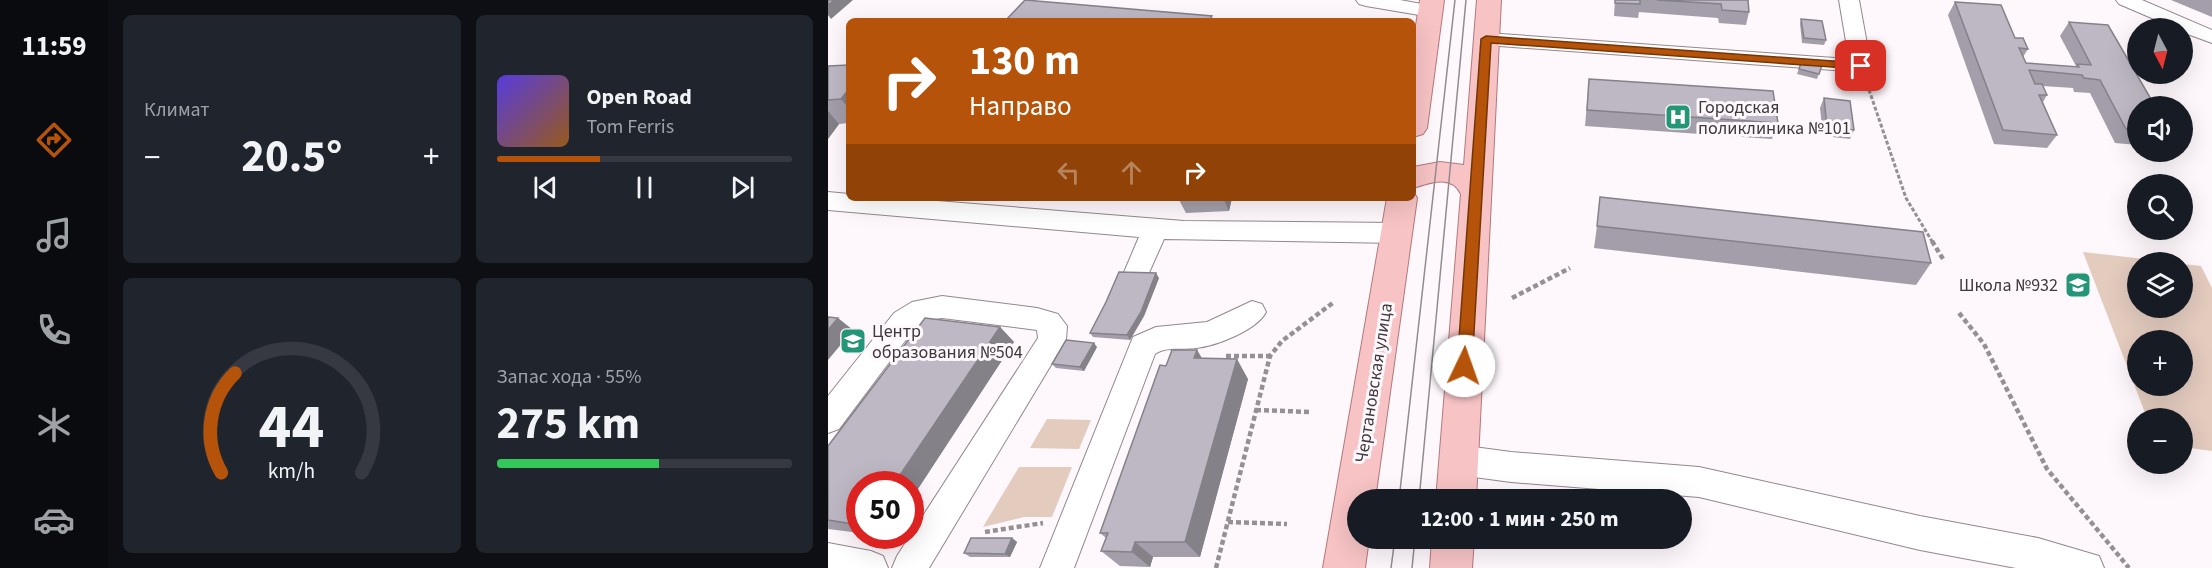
<!DOCTYPE html>
<html lang="ru">
<head>
<meta charset="utf-8">
<style>
  body { margin:0; font-family:"Source Sans 3",sans-serif; background:#20242c; color:#f1f3f6; height:100vh; display:flex; flex-direction:column; font-size:22px; white-space:nowrap }
  * { box-sizing:border-box; margin:0 }
  p { font-size:20px; color:#9ea1a6 }
  .icon { flex:none; width:33px; height:33px; fill:none; stroke:currentColor; stroke-width:2; stroke-linecap:round; stroke-linejoin:round }
  .map { position:relative; flex:1; overflow:hidden }
  .details { display:flex; flex-direction:column; gap:15px; padding:15px; background:#0d0f14; width:720px }
  .details>* { flex:none }
  .hud { position:absolute; left:18px; top:18px; width:570px; height:183px; border-radius:9px; box-shadow:0 6px 24px #0002; background:#b45309; color:#fff; overflow:hidden }
  .needle { width:39px; rotate:173deg }
  .controls { position:absolute; left:1299px; top:18px; display:grid; gap:12px }
  .controls a { display:grid; place-items:center; width:66px; height:66px; border-radius:50%; background:#171b24; box-shadow:0 6px 24px #0002; font-size:30px }
  .speed { position:absolute; left:18px; top:471px; display:flex; gap:12px; font-size:30px; font-weight:700; text-align:center }
  .speed>* { display:grid; place-content:center; width:78px; height:78px; border-radius:50%; background:#171b24; box-shadow:0 6px 24px #0002; line-height:1 }
  .speed .limit { border:9px solid #d22; background:#fff; color:#111 }
  .pin { position:absolute; display:grid; place-items:center; width:51px; height:51px; color:#fff; margin:-26px; border-radius:12px; box-shadow:0 3px 9px #0006 }
  .me { position:absolute; width:66px; margin:-33px; rotate:3deg; stroke-linejoin:round; filter:drop-shadow(0 0 4px #0008) }
  .turn { display:flex; align-items:center; gap:21px; height:126px; padding:0 24px; font-size:27px }
  .turn .icon { width:78px; height:78px; stroke-width:2.5 }
  .turn b { display:block; font-size:42px; line-height:51px }
  .lanes { display:flex; align-items:center; height:57px; padding:0 24px; background:#0003; justify-content:center; gap:30px; direction:ltr }
  .lanes .off { opacity:.35 }
  .big { font-size:45px; font-weight:700; line-height:1.1 }
  .details .card { flex:1; display:flex; flex-direction:column; justify-content:center; gap:9px; min-width:0; padding:0 21px; border-radius:9px; background:#20242c }
  .details .dial { align-items:center; gap:0 }
  .dial svg { height:156px; overflow:visible; fill:none; stroke:#363941; stroke-width:7; stroke-linecap:round; text-anchor:middle }
  .dial text { fill:#f1f3f6; stroke:none }
  .song { display:flex; align-items:center; gap:18px }
  .cover { width:72px; height:72px; border-radius:9px; background:linear-gradient(135deg,hsl(250 70% 55%),hsl(30 70% 35%)) }
  .played { height:6px; border-radius:3px; background:linear-gradient(90deg,#b45309 35%,#363941 35%) }
  .keys { display:flex; justify-content:space-around; direction:ltr }
  .heat { display:flex; justify-content:space-between; align-items:center; font-size:33px; direction:ltr }
  .charge { height:9px; border-radius:4px; background:linear-gradient(90deg,#34c759 55%,#363941 0) }
  .details .tiles { flex:1; display:grid; gap:15px; grid-template-columns:repeat(2,1fr) }
  .trip { position:absolute; left:519px; top:489px; width:345px; height:60px; border-radius:30px; background:#171b24; box-shadow:0 6px 24px #0002; font-weight:700; line-height:60px; text-align:center }
  main { display:flex; flex:1; min-height:0 }
  .tab-bar { display:flex; flex-direction:column; width:108px; justify-content:space-around; align-items:center; background:#090b0e; color:#9ea1a6 }
  .tab-bar .icon { width:42px; height:42px }
  .tab-bar .selected { color:#b45309 }
  .tab-bar b { font-size:27px; color:#f1f3f6 }
  .map>svg:first-child { display:block }
  .green { fill:#e3cbbe; fill-rule:evenodd }
  .lines { fill:none; stroke-linecap:round; stroke-linejoin:round }
  .minor-casing { stroke:#93878e; stroke-width:2 }
  .major-casing { stroke:#b2797c; stroke-width:2 }
  .path-far1 { stroke:#969094; stroke-width:3; stroke-dasharray:4 2; stroke-linecap:butt }
  .path { stroke:#969094; stroke-width:4.5; stroke-dasharray:5 3; stroke-linecap:butt }
  .minor { fill:#fff; fill-rule:evenodd }
  .major { fill:#f7c3c5; fill-rule:evenodd }
  .tram { stroke:#928c90; stroke-width:1.5 }
  .wall { fill:#a39ea9 }
  .shaded-wall { fill:#858189 }
  .building { fill:#beb8c4; stroke:#858189; stroke-width:1.5 }
  .route { fill:#b45309; stroke:#753606; stroke-width:1.5 }
  .labels { text-anchor:middle; dominant-baseline:central; stroke-width:6; stroke-linejoin:round; paint-order:stroke }
  .poi-label { font-size:18px; fill:#3e393c; stroke:#fef7fb; text-anchor:start }
  .street-label { font-size:18px; fill:#3e393c; stroke:#fef7fb }
</style>
</head>
<body>
<main>
<nav class="tab-bar">
<b>11:59</b>
<svg class="icon selected" aria-label="directions" viewBox="0 0 24 24"><path d="M12 3l9 9-9 9-9-9zM9 14v-3h6M13 9l2 2-2 2"/></svg>
<svg class="icon" aria-label="music" viewBox="0 0 24 24"><path d="M9 18V5l10-2v13"/><circle cx="6" cy="18" r="3"/><circle cx="16" cy="16" r="3"/></svg>
<svg class="icon" aria-label="phone" viewBox="0 0 24 24"><path d="M5 4h4l2 5-3 2q2 4 5 5l2-3 5 2v4C11 20 4 13 5 4z"/></svg>
<svg class="icon" aria-label="climate" viewBox="0 0 24 24"><path d="M12 3v18M4 7l16 10M4 17L20 7"/></svg>
<svg class="icon" aria-label="car" viewBox="0 0 24 24"><path d="M5 17H2v-5l4-1 3-4h7l3 4 3 1v5h-3M9 17h6M6 11h13"/><circle cx="7" cy="17" r="2"/><circle cx="17" cy="17" r="2"/></svg>
</nav>
<section class="details">
<div class="tiles">
<div class="card"><p>Климат</p>
<div class="heat"><a>−</a><b class="big">20.5°</b><a>+</a></div>
</div>
<div class="card">
<div class="song"><i class="cover"></i><div><b>Open Road</b><p>Tom Ferris</p></div></div>
<div class="played"></div>
<div class="keys"><svg class="icon" aria-label="previous" viewBox="0 0 24 24"><path d="M18 5L8 12l10 7zM5 5v14"/></svg><svg class="icon" aria-label="pause" viewBox="0 0 24 24"><path d="M8 5v14M16 5v14"/></svg><svg class="icon" aria-label="next" viewBox="0 0 24 24"><path d="M6 5l10 7-10 7zM19 5v14"/></svg></div>
</div>
<div class="card dial"><svg viewBox="0 0 100 80">
<path d="M14 69A42 42 0 1 1 86 69"/>
<path d="M14 69A42 42 0 0 1 21 18" stroke="#b45309"/>
<text x="50" y="56" font-size="32" font-weight="700">44</text>
<text x="50" y="72" font-size="11">km/h</text>
</svg></div>
<div class="card"><p>Запас хода · 55%</p><b class="big">275 km</b><div class="charge"></div></div>
</div>
</section>
<div class="map">
<svg width="1384" height="568" viewBox="0 0 1384 568">
  <rect width="100%" height="100%" fill="#fef7fb"/>
  <g class="green">
    <path d="M 1255,252 L 1343,262 L 1310,262 L 1310,308 L 1354,308 L 1355,264 L 1373,266 L 1384,288 L 1384,451 L 1355,447 L 1354,418 L 1319,418 ZM 1310,340 L 1354,340 L 1354,386 L 1310,386 Z"/>
    <polygon points="219,419 263,420 251,449 202,448"/>
    <polygon points="191,467 244,467 224,517 196,517 155,527"/>
  </g>
  <g class="lines">
    <g class="minor-casing">
      <g id="minor">
        <polygon points="528,0 572,0 610,7 613,11 610,15 603,17 538,6 531,4"/>
        <polygon points="1011,0 1031,0 1043,66 1040,71 1033,72 658,45 651,43 648,39 651,35 658,33 1021,59"/>
        <polygon points="1288,0 1314,0 1384,30 1384,43 1354,32 1354,28 1347,28 1291,4"/>
        <polygon points="0,192 21,194 21,198 72,198 356,221 569,223 578,226 582,233 578,240 569,243 336,239 316,284 307,287 298,284 294,277 311,237 0,210"/>
        <polygon points="114,296 209,308 230,314 239,326 238,340 101,568 64,568 69,556 210,338 209,330 114,318 100,320 86,329 11,429 0,433 0,396 66,313 84,302"/>
        <path d="M 424,301 L 434,304 L 438,312 C 429,330 388,346 368,348 C 355,350 338,346 327,354 L 246,568 L 212,568 L 305,337 L 328,327 L 379,322 Z"/>
        <polygon points="631,445 683,452 871,467 1092,516 1210,538 1271,556 1276,568 1188,568 1092,550 871,497 683,482 631,475 620,470 615,460 620,450"/>
        <polygon points="0,543 43,551 55,556 60,568 0,568"/>
      </g>
    </g>
    <g class="major-casing">
      <g id="major">
        <polygon points="592,0 616,0 599,128 595,134 585,137 585,44"/>
        <path d="M 649,0 L 673,0 L 648,500 L 608,500 L 633,194 C 623,174 602,183 585,188 L 585,167 L 612,162 L 636,165 Z"/>
        <polygon points="585,191 589,198 547,500 530,500 530,538 541,538 537,568 495,568 559,198 585,198"/>
        <polygon points="604,538 646,538 644,568 602,568"/>
      </g>
    </g>
    <polyline class="path-far1" points="1039,84 1078,198 1105,243"/>
    <g class="path">
      <polyline points="1104,241 1115,259"/>
      <polyline points="684,298 742,268"/>
      <polyline points="1131,313 1156,344 1219,469 1301,568"/>
      <polyline points="398,356 442,356"/>
      <polyline points="428,410 483,412"/>
      <polyline points="400,522 459,524"/>
      <polyline points="157,532 215,523"/>
      <polyline points="388,568 442,356 454,341 506,302"/>
    </g>
    <use href="#minor" class="minor"/>
    <use href="#major" class="major"/>
    <g class="tram">
      <polyline points="571,500 627,0"/>
      <polyline points="591,500 638,0"/>
      <polyline points="563,568 567,538"/>
      <polyline points="584,568 587,538"/>
    </g>
  </g>
  <g class="wall">
    <polygon points="787,0 920,0 921,12 918,25 891,23 890,18 811,12 810,18 786,16"/>
    <polygon points="1343,0 1384,0 1384,17"/>
    <polygon points="1127,2 1187,38 1200,49 1195,57 1198,63 1247,67 1248,66 1232,36 1241,22 1310,106 1310,145 1287,143 1262,93 1246,92 1245,88 1215,86 1219,95 1215,102 1229,135 1219,148 1166,144 1120,15"/>
    <polygon points="973,19 998,40 996,45 974,43 972,24"/>
    <polygon points="974,60 994,65 989,79 969,74"/>
    <polygon points="21,65 21,123 11,124 0,139 0,66"/>
    <polygon points="761,79 950,123 944,139 757,126"/>
    <polygon points="996,98 1026,130 1022,139 995,136 992,108"/>
    <polygon points="350,198 404,198 401,211 358,213"/>
    <polygon points="769,226 1103,263 1088,285 766,248"/>
    <polygon points="331,278 316,316 302,340 265,337 262,333"/>
    <polygon points="172,327 186,342 82,501 82,484 32,484 32,533 0,529 0,446"/>
    <polygon points="269,347 256,371 228,368 224,364"/>
    <polygon points="369,350 374,359 420,379 372,557 325,557 322,567 292,566 273,551 278,538 272,533 338,366"/>
    <polygon points="184,538 189,542 182,557 142,557 136,553"/>
  </g>
  <g class="shaded-wall">
    <polygon points="6,0 25,0 3,19 0,15 0,5"/>
    <polygon points="21,89 21,109 13,99"/>
    <polygon points="0,111 11,124 0,139"/>
    <polygon points="395,198 404,198 401,211"/>
    <polygon points="328,273 331,278 316,316 302,340 299,335"/>
    <polygon points="10,318 25,330 0,360 0,330"/>
    <polygon points="172,327 186,342 82,501 82,484 66,484"/>
    <polygon points="266,343 269,347 256,371 252,367"/>
    <polygon points="369,350 381,370 366,358"/>
    <polygon points="409,359 420,379 372,557 357,542"/>
    <polygon points="184,538 189,542 182,557 177,554"/>
    <polygon points="307,542 325,557 322,567 304,552"/>
  </g>
  <g class="building">
    <polygon points="0,0 6,0 0,5"/>
    <polygon points="197,0 384,16 381,21 177,21"/>
    <polygon points="787,0 812,0 812,4 787,3"/>
    <polygon points="829,0 920,0 921,12 894,10 893,4"/>
    <polygon points="1127,2 1173,5 1187,38 1195,38 1200,49 1191,48 1198,63 1251,67 1249,64 1263,65 1241,22 1280,25 1327,106 1310,106 1310,130 1298,129 1272,80 1256,78 1254,75 1201,70 1207,84 1214,84 1219,95 1211,95 1229,135 1175,130"/>
    <polygon points="973,19 994,21 998,40 976,38"/>
    <polygon points="974,60 994,65 991,74 971,69"/>
    <polygon points="21,65 21,89 13,99 0,100 0,66"/>
    <polygon points="761,79 945,91 950,123 759,110"/>
    <polygon points="996,98 1022,101 1026,130 999,127"/>
    <polygon points="772,197 1095,232 1103,263 769,226"/>
    <polygon points="291,272 328,273 313,312 299,335 262,333 278,302"/>
    <polygon points="0,317 10,318 0,330"/>
    <polygon points="97,318 172,327 66,484 32,484 32,525 0,520 0,446"/>
    <polygon points="238,340 266,343 252,367 224,364"/>
    <polygon points="344,350 369,350 366,358 409,359 357,542 307,542 304,552 273,551 280,533 272,533 332,365 338,366"/>
    <polygon points="143,538 184,538 177,554 136,553"/>
  </g>
  <polygon class="route" points="658,36 1033,63 1038,66 1033,69 663,43 644,366 642,371 636,373 631,371 629,366 653,39"/>
  <defs>
    <g id="hospital-square" transform="scale(1.35)"><rect x="-9" y="-9" width="18" height="18" rx="4" fill="#249577" stroke="#fef7fb"/><path d="M-5-5h3v3.5h4V-5h3V5h-3V1.5h-4V5h-3Z" fill="#fff"/></g>
    <g id="school-square" transform="scale(1.35)"><rect x="-9" y="-9" width="18" height="18" rx="4" fill="#249577" stroke="#fef7fb"/><path d="M0-5L7-2L0 1L-7-2ZM-4 1L0 2.5L4 1V4Q0 6-4 4Z" fill="#fff"/></g>
  </defs>
  <g fill-rule="evenodd">
    <use href="#hospital-square" x="850" y="117"/>
    <use href="#school-square" x="1250" y="285"/>
    <use href="#school-square" x="25" y="341"/>
  </g>
  <g class="labels">
    <g class="poi-label">
      <text x="870" y="107">Городская<tspan x="870" dy="21">поликлиника №101</tspan></text>
      <text x="1230" y="285" text-anchor="end">Школа №932</text>
      <text x="44" y="331">Центр<tspan x="44" dy="21">образования №504</tspan></text>
    </g>
    <g class="street-label">
      <text transform="translate(546 383) rotate(-81)">Чертановская улица</text>
    </g>
  </g>
</svg>
<div class="controls">
<a><svg class="needle" viewBox="-14 -14 28 28"><path d="M0-13l5 13h-10z" fill="#e53935"/><path d="M0 13l5-13h-10z" fill="#9ea1a6"/></svg></a>
<a><svg class="icon" aria-label="sound" viewBox="0 0 24 24"><path d="M4 9h4l5-4v14l-5-4H4zM17 9q2 3 0 6"/></svg></a>
<a><svg class="icon" aria-label="search" viewBox="0 0 24 24"><circle cx="10" cy="10" r="6"/><path d="M15 15l6 6"/></svg></a>
<a><svg class="icon" aria-label="layers" viewBox="0 0 24 24"><path d="M12 4l9 5-9 5-9-5zM3 14l9 5 9-5"/></svg></a>
<a>+</a>
<a>−</a>
</div>
<div class="speed"><div class="limit">50</div></div>
<div class="pin" style="left:1033px;top:66px;background:#d93025"><svg class="icon" aria-label="arrive" viewBox="0 0 24 24"><path d="M6 21V4h12l-3 4 3 4H6"/></svg></div>
<svg class="me" style="left:636px;top:366px" viewBox="-20 -20 40 40"><circle r="19" fill="#fff"/><path d="M0-13L10 11 0 6-10 11z" fill="#b45309"/></svg>
<div class="trip">12:00 · 1 мин · 250 m</div>
<div class="hud">
<div class="turn"><svg class="icon" aria-label="right" viewBox="0 0 24 24"><path d="M7 20v-9h11M14 6l5 5-5 5"/></svg><div><b>130 m</b>Направо</div></div>
<div class="lanes"><svg class="icon off" aria-label="left" viewBox="0 0 24 24"><path d="M17 20v-9H6M10 6l-5 5 5 5"/></svg><svg class="icon off" aria-label="ahead" viewBox="0 0 24 24"><path d="M12 20V5M6 11l6-6 6 6"/></svg><svg class="icon" aria-label="right" viewBox="0 0 24 24"><path d="M7 20v-9h11M14 6l5 5-5 5"/></svg></div>
</div>
</div>
</main>
</body>
</html>
